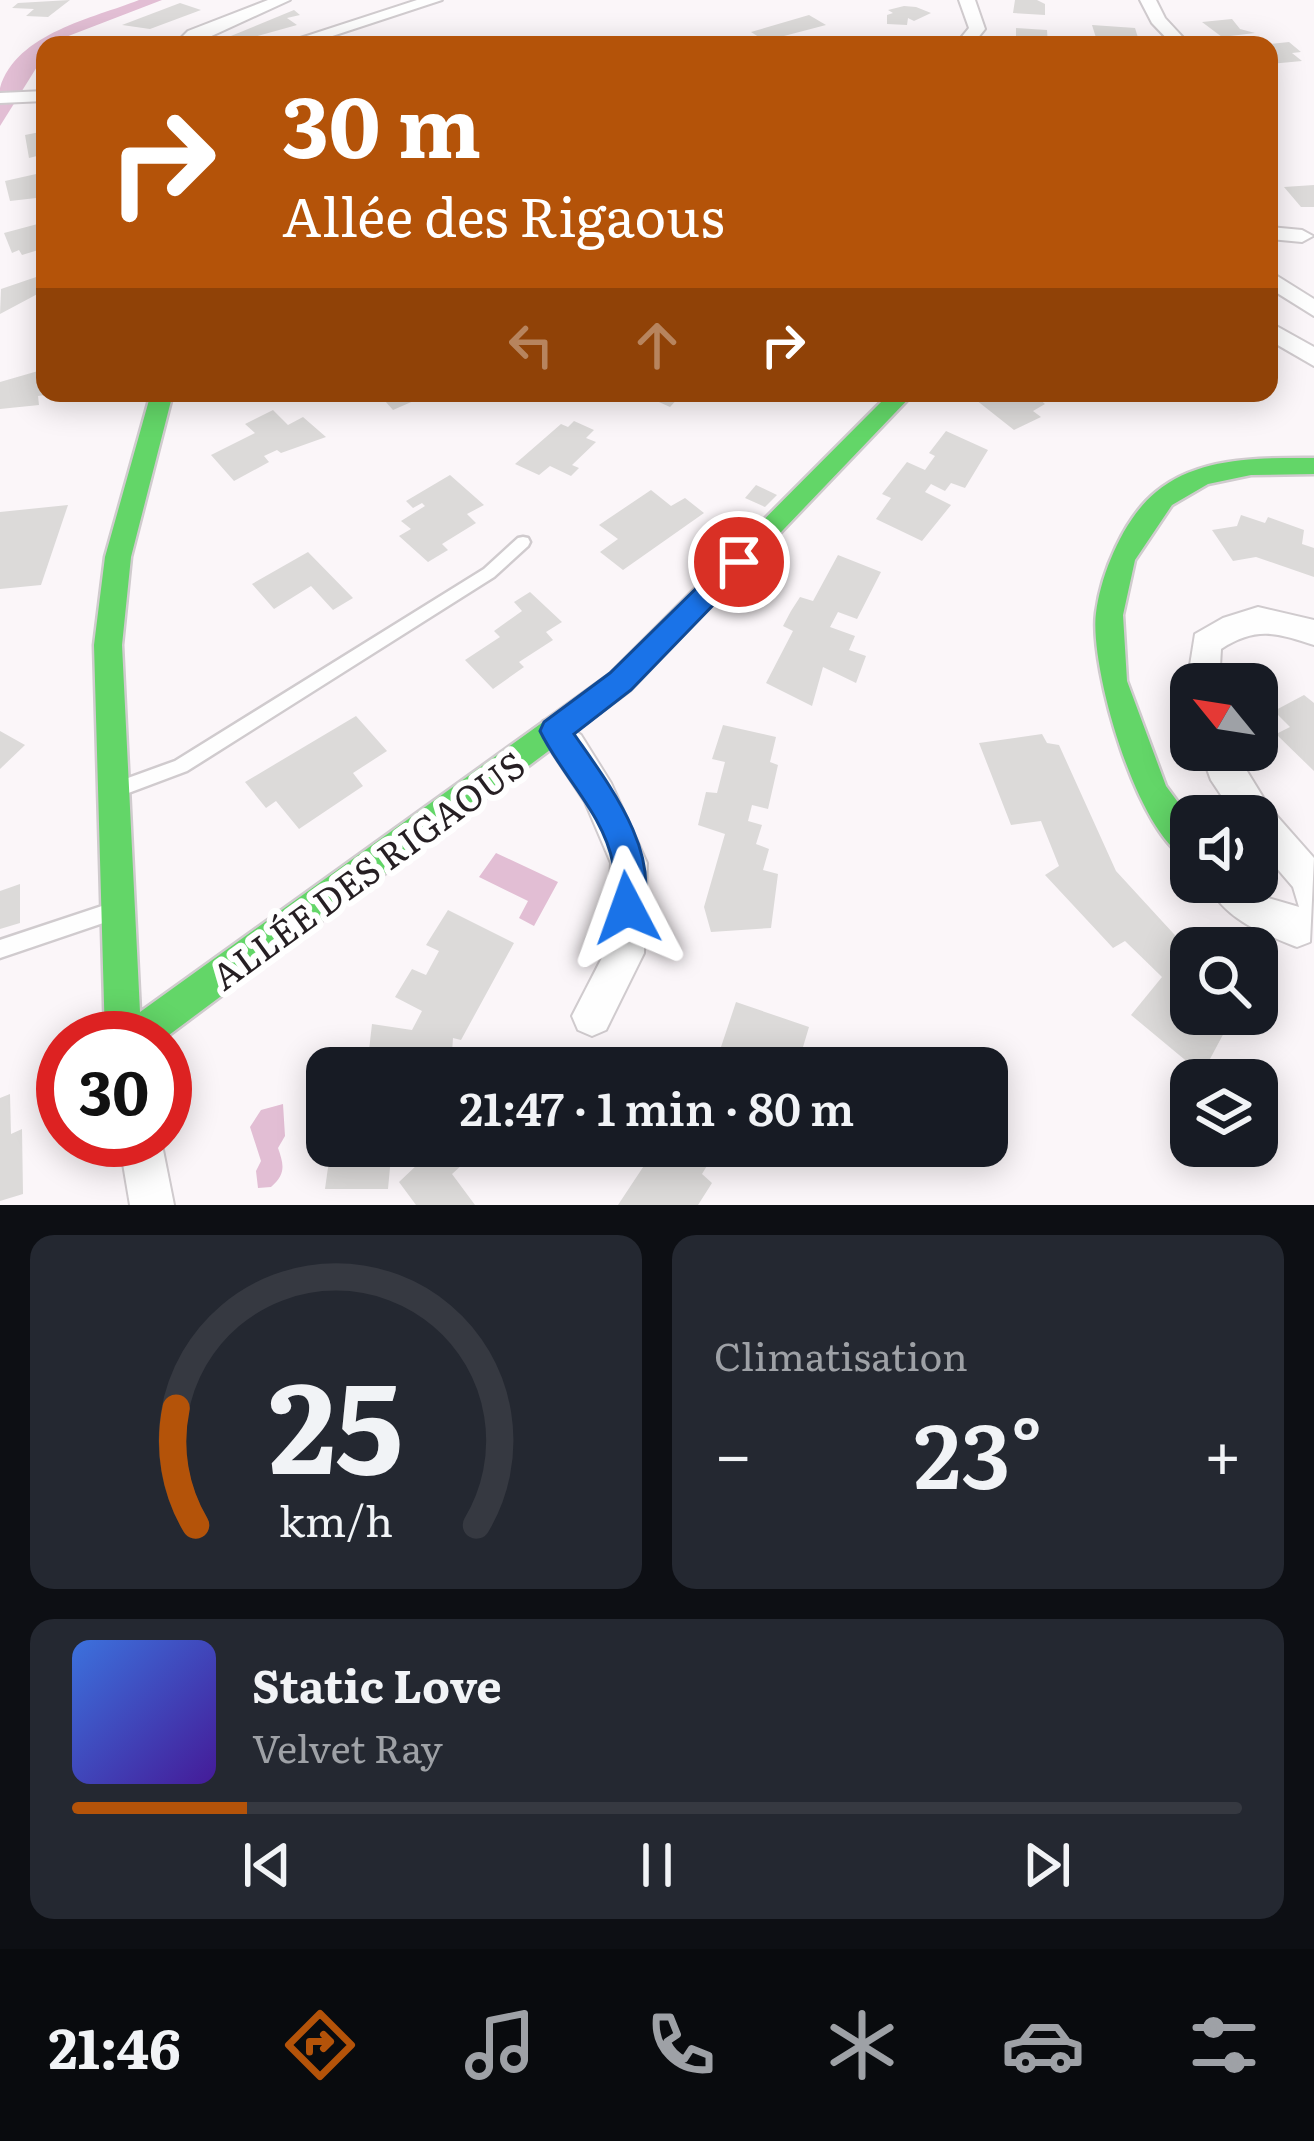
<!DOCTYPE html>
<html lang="fr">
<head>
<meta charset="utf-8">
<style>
  body { margin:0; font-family:Literata,serif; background:#242831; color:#f1f3f6; height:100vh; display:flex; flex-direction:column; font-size:45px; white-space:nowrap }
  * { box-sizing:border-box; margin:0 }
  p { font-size:39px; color:#9ea1a6 }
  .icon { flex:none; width:66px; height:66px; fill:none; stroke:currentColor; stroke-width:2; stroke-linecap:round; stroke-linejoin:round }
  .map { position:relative; height:1205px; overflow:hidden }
  .side { display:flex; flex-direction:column; gap:30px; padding:30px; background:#0d0f14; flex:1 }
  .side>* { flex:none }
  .guide { position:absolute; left:36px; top:36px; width:1242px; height:366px; border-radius:24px; box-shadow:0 6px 30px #0003; background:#b45309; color:#fff; overflow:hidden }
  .needle { width:78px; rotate:300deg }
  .controls { position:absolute; left:1170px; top:663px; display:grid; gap:24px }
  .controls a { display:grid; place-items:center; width:108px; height:108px; border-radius:24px; background:#171b24; box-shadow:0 6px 30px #0003; font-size:60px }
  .speed { position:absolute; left:36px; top:1011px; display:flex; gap:24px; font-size:60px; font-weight:700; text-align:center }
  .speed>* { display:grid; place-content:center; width:156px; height:156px; border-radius:50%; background:#171b24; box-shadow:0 6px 30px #0003; line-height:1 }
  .speed .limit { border:18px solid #d22; background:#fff; color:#111 }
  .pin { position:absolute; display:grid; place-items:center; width:102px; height:102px; color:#fff; margin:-51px; border:6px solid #fff; border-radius:50%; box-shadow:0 3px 12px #0007 }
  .me { position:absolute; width:132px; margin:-66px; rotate:356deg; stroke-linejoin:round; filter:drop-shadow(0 0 9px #0008) }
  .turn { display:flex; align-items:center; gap:42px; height:252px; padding:0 48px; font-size:54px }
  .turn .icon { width:156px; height:156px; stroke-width:2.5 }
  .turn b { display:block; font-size:84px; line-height:102px }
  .lanes { display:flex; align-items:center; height:114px; padding:0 48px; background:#0003; justify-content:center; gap:60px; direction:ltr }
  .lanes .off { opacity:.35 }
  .big { font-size:90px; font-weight:600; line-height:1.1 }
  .side .tile { flex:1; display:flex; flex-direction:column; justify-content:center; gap:18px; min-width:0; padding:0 42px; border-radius:24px; background:#242831 }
  .side .dial { align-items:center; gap:0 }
  .dial svg { height:312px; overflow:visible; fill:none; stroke:#363941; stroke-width:7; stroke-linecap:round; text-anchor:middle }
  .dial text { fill:#f1f3f6; stroke:none }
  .song { display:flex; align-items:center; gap:36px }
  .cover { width:144px; height:144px; border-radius:18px; background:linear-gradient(135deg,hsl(220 70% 55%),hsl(260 70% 35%)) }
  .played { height:12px; border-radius:6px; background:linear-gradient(90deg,#b45309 15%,#363941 15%) }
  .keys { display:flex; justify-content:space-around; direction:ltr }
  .heat { display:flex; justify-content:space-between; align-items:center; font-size:66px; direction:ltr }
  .side .tiles { flex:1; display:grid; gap:30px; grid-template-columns:1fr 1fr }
  .tile:last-child { grid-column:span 2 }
  .trip { position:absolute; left:306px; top:1047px; width:702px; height:120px; border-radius:24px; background:#171b24; box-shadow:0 6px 30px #0003; font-weight:600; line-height:120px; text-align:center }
  .dock { display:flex; height:192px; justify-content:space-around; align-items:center; background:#090b0e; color:#9ea1a6 }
  .dock .icon { width:84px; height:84px }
  .dock .selected { color:#b45309 }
  .dock b { font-size:54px; color:#f1f3f6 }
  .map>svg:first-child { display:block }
  .water { fill:#e2bed4 }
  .building { fill:#dcdad9 }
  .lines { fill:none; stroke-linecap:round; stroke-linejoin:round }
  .lane-casing { stroke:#d0cbce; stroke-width:5 }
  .street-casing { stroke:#d0cbce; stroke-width:4 }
  .fast-casing { stroke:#d0cbce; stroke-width:5 }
  .lane { fill:#fefefe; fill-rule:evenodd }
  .street { fill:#fefefe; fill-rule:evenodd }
  .fast { fill:#63d668; fill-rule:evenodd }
  .route { fill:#1a73e8; stroke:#114b97; stroke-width:3 }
  .labels { text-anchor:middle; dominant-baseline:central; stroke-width:12; stroke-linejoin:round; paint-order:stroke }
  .street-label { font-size:36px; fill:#261f23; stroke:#fff }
</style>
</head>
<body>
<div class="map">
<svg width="1314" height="1205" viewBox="0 0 1314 1205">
  <rect width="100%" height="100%" fill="#fbf6f9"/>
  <g class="water">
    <path d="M 139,0 L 162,0 L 45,45 L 45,54 L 0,126 C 0,115 0,99 0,88 C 16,33 94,18 139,0 Z"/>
    <polygon points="496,853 558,882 534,926 519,918 528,901 479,877"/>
    <path d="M 283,1104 L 285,1136 L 278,1148 C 284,1165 286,1174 271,1187 L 258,1188 L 256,1171 L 261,1161 L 250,1127 L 261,1110 Z"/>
  </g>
  <g class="building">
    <polygon points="70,0 48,17 26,16 34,9 12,8 18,3"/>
    <polygon points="1015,0 1037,0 1045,4 1045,15 1013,13"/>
    <polygon points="180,3 201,10 150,29 122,25"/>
    <polygon points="904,6 916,7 931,13 914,21 908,18 907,25 887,24 887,15 893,13 888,10"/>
    <polygon points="294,10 300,15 287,18 297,25 233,43 226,38"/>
    <polygon points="809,15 826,25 765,41 751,32"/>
    <polygon points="1232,19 1240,29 1255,33 1222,37 1202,22"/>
    <polygon points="1092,25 1135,28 1140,44 1098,44"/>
    <polygon points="1016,28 1047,30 1048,45 1016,41"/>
    <polygon points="1289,42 1301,52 1292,53 1302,61 1269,64 1269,44"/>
    <polygon points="45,131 45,154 29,158 25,135"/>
    <polygon points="45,172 45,197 10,201 5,181"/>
    <polygon points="1314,185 1314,207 1301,207 1284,187"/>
    <polygon points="45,222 45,248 22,255 19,250 12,253 4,233"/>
    <polygon points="45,274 45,290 0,314 1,289"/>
    <polygon points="45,369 45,395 38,396 39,405 0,409 0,382"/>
    <polygon points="378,393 432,393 393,410"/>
    <polygon points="639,393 671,393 680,396 670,407"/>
    <polygon points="979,393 1033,393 1045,404 1033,411 1041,417 1014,430 971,396"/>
    <polygon points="273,410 288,425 303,417 326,437 281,453 277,450 264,456 269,462 234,481 211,455 255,433 245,424"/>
    <polygon points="574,421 594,430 586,438 596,442 572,465 579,468 571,476 550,466 539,475 515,464 561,424 568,427"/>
    <polygon points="946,431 988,450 965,488 951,483 945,491 931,484 925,492 951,505 922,541 876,519 891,498 882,494 907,462 925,470 935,456 929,453"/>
    <polygon points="450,475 484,505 467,514 476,523 442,544 448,550 428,562 399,536 411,529 401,521 425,506 422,503 413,508 406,501"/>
    <polygon points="756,485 777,495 765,507 745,498"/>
    <polygon points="651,490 671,506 685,498 704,513 623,570 600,552 618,539 599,525"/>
    <polygon points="68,505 41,585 0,589 0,512"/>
    <polygon points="1241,515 1265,523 1268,517 1304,530 1302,544 1314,548 1314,577 1256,557 1233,561 1212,530 1237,526"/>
    <polygon points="308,552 353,598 333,610 311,586 274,609 252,584"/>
    <polygon points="838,555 881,572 857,619 838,612 830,627 855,636 849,650 866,656 856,683 823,667 812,706 766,683 793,631 783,626 791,611 800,597 813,601"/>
    <polygon points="530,592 562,622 546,632 553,640 519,662 524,667 493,689 465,660 500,637 494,631 522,611 514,602"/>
    <polygon points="1304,695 1314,703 1314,771 1276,734 1290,727 1274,711"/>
    <polygon points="356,716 387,751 353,773 363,786 299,829 276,801 266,808 245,782"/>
    <polygon points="723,725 776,737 770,762 778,765 768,809 752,805 748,821 762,825 756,844 769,849 763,870 778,874 771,928 711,932 704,907 725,834 698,825 706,792 717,793 725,762 712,759"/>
    <polygon points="0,731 25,745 0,769"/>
    <polygon points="1042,734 1047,743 1059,745 1116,871 1184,945 1180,953 1191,961 1191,1014 1234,1014 1202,1074 1131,1015 1162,977 1125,941 1113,948 1045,875 1059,866 1041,821 1011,825 979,743"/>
    <polygon points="20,884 20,923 0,929 0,891"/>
    <polygon points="448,910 514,943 461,1040 453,1038 451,1068 367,1068 372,1024 412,1030 422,1011 395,997 412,969 426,975 439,951 426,945"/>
    <polygon points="736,1002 809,1027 797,1067 785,1062 783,1068 714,1068"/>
    <polygon points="10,1094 11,1134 22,1129 23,1194 0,1201 0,1098"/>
    <polygon points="331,1146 392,1146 388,1189 325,1189"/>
    <polygon points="437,1146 468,1146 474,1154 452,1174 475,1205 416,1205 399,1182"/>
    <polygon points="657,1146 719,1146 702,1174 712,1183 698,1205 618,1205"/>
  </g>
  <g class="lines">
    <g class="lane-casing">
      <g id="lane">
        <polygon points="523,537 528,538 530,542 528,546 494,577 187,771 123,795 117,792 114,787 117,782 175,761 484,569 518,538"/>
        <polygon points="105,905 112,908 114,914 112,920 0,958 0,940"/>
      </g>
    </g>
    <g class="street-casing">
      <g id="street">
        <polygon points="268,0 290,0 192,45 174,45 188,31"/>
        <polygon points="417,0 442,0 305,45 279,45"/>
        <polygon points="959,0 975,0 985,29 972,45 955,45 969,28"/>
        <polygon points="1140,0 1156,0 1165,18 1190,45 1173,45 1152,23"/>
        <polygon points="45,91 45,101 0,103 0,93"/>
        <polygon points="1269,227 1302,230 1313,236 1302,242 1269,239"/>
        <polygon points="1269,271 1314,299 1314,316 1269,288"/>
        <polygon points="1269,322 1314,347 1314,366 1269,340"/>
        <path d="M 1258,607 L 1314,620 L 1314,645 C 1276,633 1257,626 1221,649 L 1219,684 L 1191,684 L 1191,692 L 1187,684 L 1195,634 L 1223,618 Z"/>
        <polygon points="555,717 581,735 611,783 647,863 644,953 606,1030 592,1036 578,1030 572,1016 606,950 611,863 585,802 538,731 543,721"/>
        <path d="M 1200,750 L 1234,750 L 1269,807 L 1314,858 L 1310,942 L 1297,947 C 1262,933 1223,919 1207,882 L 1251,882 L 1268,898 L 1299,907 L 1293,887 L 1257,845 L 1257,816 L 1235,816 L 1211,780 Z"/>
        <polygon points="119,1140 161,1140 174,1205 130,1205"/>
      </g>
    </g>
    <g class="fast-casing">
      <g id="fast">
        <polygon points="151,393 173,393 131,557 122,645 140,1012 610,674 890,393 914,393 630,690 165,1038 105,1038 94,645 105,557"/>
        <path d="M 1314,458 L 1314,474 L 1251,475 L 1208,484 L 1172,505 L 1135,560 L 1123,615 L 1127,681 L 1166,786 L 1191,820 L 1191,861 C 1138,840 1089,667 1096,613 C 1101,573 1124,518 1156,492 C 1199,456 1262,458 1314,458 Z"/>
      </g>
    </g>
    <use href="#lane" class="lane"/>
    <use href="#street" class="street"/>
    <use href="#fast" class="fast"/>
  </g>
  <path class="route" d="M 739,552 L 748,555 L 752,562 L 748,569 L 631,690 L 574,734 C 608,783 666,857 639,920 L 627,925 L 615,920 C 607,901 616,883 613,864 C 604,814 561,775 540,731 L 544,722 L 610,673 L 730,555 Z"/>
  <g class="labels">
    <g class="street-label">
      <text transform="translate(367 869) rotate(-36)">ALLÉE DES RIGAOUS</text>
    </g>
  </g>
</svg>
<div class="controls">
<a><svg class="needle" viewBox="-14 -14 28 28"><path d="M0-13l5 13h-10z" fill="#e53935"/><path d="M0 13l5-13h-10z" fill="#9ea1a6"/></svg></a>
<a><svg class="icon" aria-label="sound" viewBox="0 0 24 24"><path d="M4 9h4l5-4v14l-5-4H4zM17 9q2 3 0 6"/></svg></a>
<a><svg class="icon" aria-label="search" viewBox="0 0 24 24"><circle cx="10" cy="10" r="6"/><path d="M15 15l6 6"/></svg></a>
<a><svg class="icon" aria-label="layers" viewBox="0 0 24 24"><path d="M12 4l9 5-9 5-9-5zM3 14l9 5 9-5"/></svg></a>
</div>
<div class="speed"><div class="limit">30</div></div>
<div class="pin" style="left:739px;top:562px;background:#d93025"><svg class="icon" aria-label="arrive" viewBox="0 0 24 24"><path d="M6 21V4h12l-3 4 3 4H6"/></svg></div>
<svg class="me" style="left:627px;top:908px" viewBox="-20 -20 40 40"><path d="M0-17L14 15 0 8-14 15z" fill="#1a73e8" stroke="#fff" stroke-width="4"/></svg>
<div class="trip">21:47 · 1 min · 80 m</div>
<div class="guide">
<div class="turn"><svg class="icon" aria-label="right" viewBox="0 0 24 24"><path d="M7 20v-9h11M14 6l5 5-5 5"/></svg><div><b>30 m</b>Allée des Rigaous</div></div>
<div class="lanes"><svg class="icon off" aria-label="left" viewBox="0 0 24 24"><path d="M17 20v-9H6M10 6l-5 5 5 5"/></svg><svg class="icon off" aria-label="ahead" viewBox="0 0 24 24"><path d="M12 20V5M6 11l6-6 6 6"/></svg><svg class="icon" aria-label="right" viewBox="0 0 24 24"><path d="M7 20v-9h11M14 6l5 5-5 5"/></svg></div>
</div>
</div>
<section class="side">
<div class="tiles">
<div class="tile dial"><svg viewBox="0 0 100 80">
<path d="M14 69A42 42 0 1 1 86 69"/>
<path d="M14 69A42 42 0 0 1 9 39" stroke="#b45309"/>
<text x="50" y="56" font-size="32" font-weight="700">25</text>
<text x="50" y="72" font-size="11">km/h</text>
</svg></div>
<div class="tile"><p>Climatisation</p>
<div class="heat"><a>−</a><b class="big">23°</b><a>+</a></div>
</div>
<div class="tile">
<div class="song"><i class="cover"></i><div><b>Static Love</b><p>Velvet Ray</p></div></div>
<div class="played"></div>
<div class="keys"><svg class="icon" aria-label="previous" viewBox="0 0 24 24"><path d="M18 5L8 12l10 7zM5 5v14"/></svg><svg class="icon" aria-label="pause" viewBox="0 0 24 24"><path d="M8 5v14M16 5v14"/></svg><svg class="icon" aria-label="next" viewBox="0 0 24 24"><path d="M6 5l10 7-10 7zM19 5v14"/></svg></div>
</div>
</div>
</section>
<nav class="dock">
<b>21:46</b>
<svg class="icon selected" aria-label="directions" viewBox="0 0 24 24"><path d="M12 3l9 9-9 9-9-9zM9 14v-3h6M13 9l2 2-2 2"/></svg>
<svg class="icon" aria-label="music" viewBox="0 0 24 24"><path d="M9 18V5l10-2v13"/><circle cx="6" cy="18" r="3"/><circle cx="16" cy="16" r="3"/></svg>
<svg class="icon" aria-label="phone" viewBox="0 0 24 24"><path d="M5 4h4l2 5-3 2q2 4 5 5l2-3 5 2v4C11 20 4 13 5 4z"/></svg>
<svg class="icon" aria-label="climate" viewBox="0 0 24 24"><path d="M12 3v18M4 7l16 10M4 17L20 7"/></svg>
<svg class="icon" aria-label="car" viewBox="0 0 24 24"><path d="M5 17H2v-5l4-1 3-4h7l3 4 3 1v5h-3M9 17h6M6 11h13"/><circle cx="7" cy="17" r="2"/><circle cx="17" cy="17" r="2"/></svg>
<svg class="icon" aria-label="filters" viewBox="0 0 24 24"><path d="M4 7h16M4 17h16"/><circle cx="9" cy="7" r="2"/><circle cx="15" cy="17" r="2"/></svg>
</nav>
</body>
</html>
